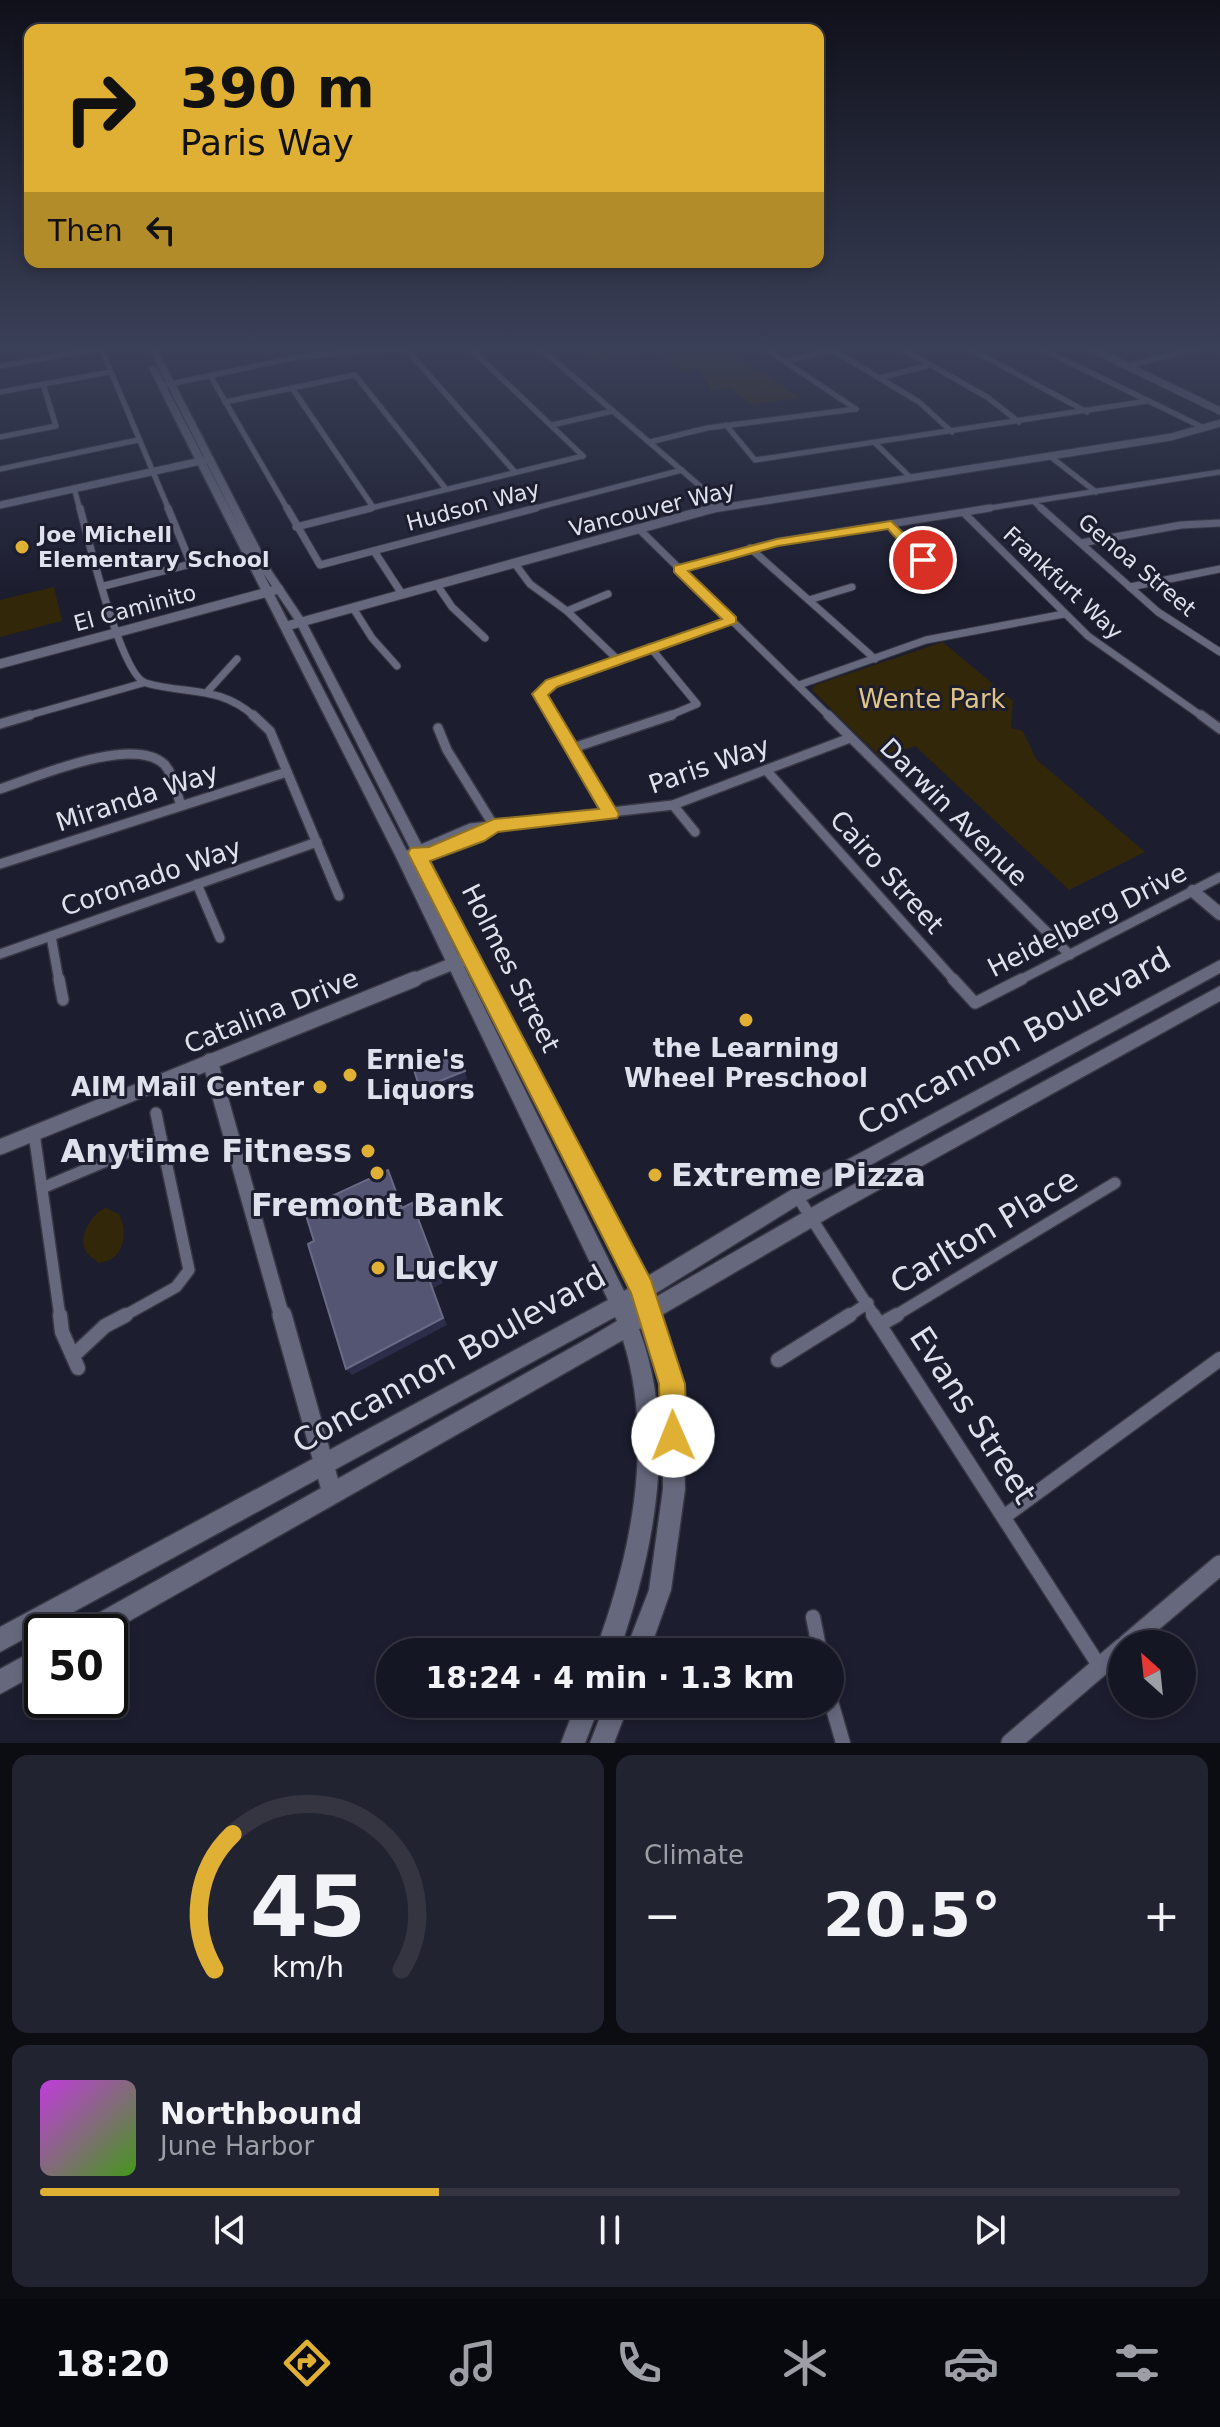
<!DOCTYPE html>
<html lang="en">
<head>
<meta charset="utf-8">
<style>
  body { margin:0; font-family:"DejaVu Sans",sans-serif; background:#222330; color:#f1f3f6; height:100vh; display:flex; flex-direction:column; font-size:30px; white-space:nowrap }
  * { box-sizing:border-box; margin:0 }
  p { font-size:26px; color:#9d9fa6 }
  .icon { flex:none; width:44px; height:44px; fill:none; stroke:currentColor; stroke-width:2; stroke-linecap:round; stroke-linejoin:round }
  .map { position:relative; height:1743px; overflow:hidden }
  .panel { display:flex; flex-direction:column; gap:12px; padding:12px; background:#0c0c13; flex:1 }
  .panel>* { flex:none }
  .banner { position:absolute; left:24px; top:24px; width:800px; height:244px; border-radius:16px; box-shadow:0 4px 12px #0003,0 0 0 2px #343541; background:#dfb034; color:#111; overflow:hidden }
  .needle { width:52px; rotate:333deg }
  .fabs { position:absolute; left:1108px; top:1630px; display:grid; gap:16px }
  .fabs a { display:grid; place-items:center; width:88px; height:88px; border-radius:50%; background:#151623; box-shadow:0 4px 12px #0003,0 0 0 2px #343541; font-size:40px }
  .speed { position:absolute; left:24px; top:1614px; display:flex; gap:16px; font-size:40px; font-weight:700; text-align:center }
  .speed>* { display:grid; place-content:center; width:104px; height:104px; border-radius:50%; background:#151623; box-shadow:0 4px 12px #0003,0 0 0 2px #343541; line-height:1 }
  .speed .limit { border:4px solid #111; border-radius:12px; background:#fff; color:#111 }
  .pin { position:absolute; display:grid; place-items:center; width:68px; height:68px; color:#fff; margin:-34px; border:4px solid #fff; border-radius:50%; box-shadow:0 2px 8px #0007 }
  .me { position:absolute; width:88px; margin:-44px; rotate:359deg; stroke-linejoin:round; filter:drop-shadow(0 0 6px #0008) }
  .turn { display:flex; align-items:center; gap:28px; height:168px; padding:0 24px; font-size:36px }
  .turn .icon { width:104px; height:104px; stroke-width:2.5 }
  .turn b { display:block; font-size:56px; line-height:68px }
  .then { display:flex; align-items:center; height:76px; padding:0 24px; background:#0003; gap:16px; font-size:30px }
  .big { font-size:60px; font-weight:700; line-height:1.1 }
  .panel .card { flex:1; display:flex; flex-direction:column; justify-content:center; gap:12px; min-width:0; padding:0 28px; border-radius:16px; background:#222330 }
  .panel .dial { align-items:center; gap:0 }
  .dial svg { height:208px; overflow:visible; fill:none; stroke:#343541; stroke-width:7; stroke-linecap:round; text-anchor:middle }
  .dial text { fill:#f1f3f6; stroke:none }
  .song { display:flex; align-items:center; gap:24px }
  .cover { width:96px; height:96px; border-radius:12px; background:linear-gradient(135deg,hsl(290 70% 55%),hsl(100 70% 35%)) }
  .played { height:8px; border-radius:4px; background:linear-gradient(90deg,#dfb034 35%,#343541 35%) }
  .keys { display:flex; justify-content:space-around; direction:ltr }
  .heat { display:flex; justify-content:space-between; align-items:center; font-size:44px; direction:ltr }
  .panel .tiles { flex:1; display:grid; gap:12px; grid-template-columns:1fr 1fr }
  .card:last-child { grid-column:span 2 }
  .trip { position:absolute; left:376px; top:1638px; width:468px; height:80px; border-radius:40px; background:#151623; box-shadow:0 4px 12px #0003,0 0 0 2px #343541; font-weight:700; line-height:80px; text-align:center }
  .menu { display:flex; height:128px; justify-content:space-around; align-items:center; background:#08090e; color:#9d9fa6 }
  .menu .icon { width:56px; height:56px }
  .menu .current { color:#dfb034 }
  .menu b { font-size:36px; color:#f1f3f6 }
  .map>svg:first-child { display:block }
  .green { fill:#332709 }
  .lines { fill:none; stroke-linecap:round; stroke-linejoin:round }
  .minor-far4-casing { stroke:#373745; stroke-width:7 }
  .minor-far3-casing { stroke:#373745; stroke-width:9 }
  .minor-far2-casing { stroke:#373745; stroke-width:12 }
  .minor-far1-casing { stroke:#373745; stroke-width:14 }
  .minor-casing { stroke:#373745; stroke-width:17 }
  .tertiary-far4-casing { stroke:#373745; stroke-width:9 }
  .tertiary-far3-casing { stroke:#373745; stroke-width:11 }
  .tertiary-far2-casing { stroke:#373745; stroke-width:15 }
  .tertiary-far1-casing { stroke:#373745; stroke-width:18 }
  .tertiary-casing { stroke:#373745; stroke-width:22 }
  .secondary-casing { stroke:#373745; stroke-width:3 }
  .minor-far4 { stroke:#66687d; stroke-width:5 }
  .minor-far3 { stroke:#66687d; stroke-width:7 }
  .minor-far2 { stroke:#66687d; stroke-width:9 }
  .minor-far1 { stroke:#66687d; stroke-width:11 }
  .minor { stroke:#66687d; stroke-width:14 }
  .tertiary-far4 { stroke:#66687d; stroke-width:7 }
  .tertiary-far3 { stroke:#66687d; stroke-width:9 }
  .tertiary-far2 { stroke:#66687d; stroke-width:12 }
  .tertiary-far1 { stroke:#66687d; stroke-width:15 }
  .tertiary { stroke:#66687d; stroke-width:19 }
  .secondary { fill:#66687d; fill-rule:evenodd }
  .shaded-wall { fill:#2c2d48 }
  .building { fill:#545572; stroke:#696b85; stroke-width:2 }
  .route { fill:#dfb034; stroke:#917222; stroke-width:2 }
  .poi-dot { fill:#dfb034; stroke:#1c1d2f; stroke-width:3 }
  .labels { text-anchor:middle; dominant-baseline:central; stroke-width:6; stroke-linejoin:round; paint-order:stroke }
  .far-street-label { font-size:22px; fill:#dfe1ed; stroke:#1c1d2f }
  .far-poi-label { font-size:22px; font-weight:bold; fill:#dfe1ed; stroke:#1c1d2f; text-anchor:start }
  .park-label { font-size:26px; fill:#dfc486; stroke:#1c1d2f }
  .street-label { font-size:26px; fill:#dfe1ed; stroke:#1c1d2f }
  .poi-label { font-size:26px; font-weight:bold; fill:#dfe1ed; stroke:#1c1d2f }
  .near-street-label { font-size:32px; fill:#dfe1ed; stroke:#1c1d2f }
  .near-poi-label { font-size:32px; font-weight:bold; fill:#dfe1ed; stroke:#1c1d2f; text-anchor:start }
</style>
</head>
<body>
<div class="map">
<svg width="1220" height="1743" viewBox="0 0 1220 1743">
  <rect width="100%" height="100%" fill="#1c1d2f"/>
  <g class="green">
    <polygon points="578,347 725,347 799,398 751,404 730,388 711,391 699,368 681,371 653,351 597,362"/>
    <polygon points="54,587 62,621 0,637 0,600"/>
    <polygon points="943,642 1013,701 1011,728 1023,731 1036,759 1145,852 1069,890 915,746 881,758 812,690 815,685"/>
    <path d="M 106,1208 L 119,1214 C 129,1234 124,1261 98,1263 C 96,1259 93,1259 90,1256 C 73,1242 92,1212 106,1208 Z"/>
  </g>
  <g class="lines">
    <g class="minor-far4-casing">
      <g id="minor-far4">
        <polyline points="469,347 583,456"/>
        <polyline points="539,347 723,506"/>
        <polyline points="763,347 856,409"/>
        <polyline points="828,347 919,402 952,432"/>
        <polyline points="899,347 987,397 1019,422"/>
        <polyline points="967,347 1087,412"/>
        <polyline points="1038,347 1204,428"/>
        <polyline points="101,348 169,510"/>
        <polyline points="405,348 515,472"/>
        <polyline points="786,361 833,350"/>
        <polyline points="0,366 108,347"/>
        <polyline points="1128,366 1203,347"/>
        <polyline points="211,377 288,510"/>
        <polyline points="879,378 930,365"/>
        <polyline points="165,385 298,357 410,347"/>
        <polyline points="292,388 373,507"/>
        <polyline points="0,392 110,372"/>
        <polyline points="225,402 355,375 446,489"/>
        <polyline points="552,425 613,411"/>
        <polyline points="726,425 755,460 1148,401"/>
        <polyline points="0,437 56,426 43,384"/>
        <polyline points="650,442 707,428 856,409"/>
        <polyline points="875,443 911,478"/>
        <polyline points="1051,457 1096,492"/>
        <polyline points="0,469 138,440"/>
        <polyline points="74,488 80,510"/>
        <polyline points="1034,502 1043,510"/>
        <polyline points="363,510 583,456"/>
        <polyline points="528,510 682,470"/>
        <polyline points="977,510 1220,472"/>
      </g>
    </g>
    <g class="minor-far3-casing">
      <g id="minor-far3">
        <path d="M 80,508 C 88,538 121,676 146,683 C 187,695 220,685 255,717"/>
        <polyline points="287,508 320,565 536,508"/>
        <polyline points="1041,508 1158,612 1220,652"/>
        <polyline points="964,513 1088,636 1203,717"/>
        <polyline points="891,525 939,577"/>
        <polyline points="296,527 371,508"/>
        <polyline points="639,529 830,717"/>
        <polyline points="1081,543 1181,525 1220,523"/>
        <polyline points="750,548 875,659"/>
        <polyline points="374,551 402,594"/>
        <polyline points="515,564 530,584 567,611 617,659"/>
        <polyline points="679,569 777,542 990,508"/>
        <polyline points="437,585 452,607 485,638"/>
        <polyline points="104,586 191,564 168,508"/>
        <polyline points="1130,587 1220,569"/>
        <polyline points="809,600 852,587"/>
        <polyline points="353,608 372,638 397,666"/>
        <polyline points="567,611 608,594"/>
        <polyline points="650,647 697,704 666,717"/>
        <polyline points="799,685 926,640 1064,614"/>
        <polyline points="208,691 237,659"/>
        <polyline points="23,717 143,683"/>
        <polyline points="552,717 541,699 543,688 731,620"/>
      </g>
    </g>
    <g class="minor-far2-casing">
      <g id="minor-far2">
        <polyline points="253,715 270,731 339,896"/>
        <polyline points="551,715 610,814"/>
        <polyline points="828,715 1070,955"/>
        <polyline points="1201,715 1220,729"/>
        <polyline points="0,724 30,715"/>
        <polyline points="438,728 447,750 494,826"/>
        <polyline points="573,748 672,715"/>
        <polyline points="766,770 955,981"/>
        <path d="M 0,789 C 36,777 132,735 164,764 C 174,774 176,793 181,805"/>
        <polyline points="673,805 695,832"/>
        <polyline points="417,853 453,847 484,829"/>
        <polyline points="403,857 471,828 673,805 850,738"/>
        <polyline points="0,864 287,772"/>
        <polyline points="197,884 220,938"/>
        <polyline points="51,936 59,981"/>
        <polyline points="0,954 317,842"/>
        <polyline points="1018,981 1220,877"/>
      </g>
    </g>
    <g class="minor-far1-casing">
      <g id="minor-far1">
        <polyline points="59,979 63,1000"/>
        <polyline points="953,979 975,1003 1022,979"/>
        <polyline points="156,1113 161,1138"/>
        <polyline points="34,1133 60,1317"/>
        <polyline points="42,1188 161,1138 189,1270 176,1287 122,1317"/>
        <polyline points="797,1196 875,1317"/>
        <polyline points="847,1317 868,1303"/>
        <polyline points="893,1317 1115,1183"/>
      </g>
    </g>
    <g class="minor-casing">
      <g id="minor">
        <polyline points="60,1315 62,1332 78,1368"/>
        <polyline points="873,1315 1100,1667"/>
        <polyline points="881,1324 897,1315"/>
        <polyline points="73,1356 105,1326 126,1315"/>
        <polyline points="778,1360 850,1315"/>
        <polyline points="1005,1516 1220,1359"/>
        <polyline points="813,1617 820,1652"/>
        <polyline points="830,1698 843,1743"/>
      </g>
    </g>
    <g class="tertiary-far4-casing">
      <g id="tertiary-far4">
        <polyline points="1088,347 1220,411"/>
        <polyline points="0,505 210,459"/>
        <polyline points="707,510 1171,437 1220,423"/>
      </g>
    </g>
    <g class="tertiary-far3-casing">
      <g id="tertiary-far3">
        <polyline points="287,626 714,508"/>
        <polyline points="0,664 279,589"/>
      </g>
    </g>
    <g class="tertiary-far2-casing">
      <g id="tertiary-far2">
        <polyline points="1193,891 1220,914"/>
        <polyline points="410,981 472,956"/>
      </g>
    </g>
    <g class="tertiary-far1-casing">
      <g id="tertiary-far1">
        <polyline points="210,1061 282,1317"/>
        <polyline points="0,1147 415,979"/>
      </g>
    </g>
    <g class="tertiary-casing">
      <g id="tertiary">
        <polyline points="282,1315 332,1493"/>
        <polyline points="1127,1644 1220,1565"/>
        <polyline points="1011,1743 1122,1648"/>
      </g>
    </g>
    <g class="secondary-casing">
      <g id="secondary">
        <path d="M 148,347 L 156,347 L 271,570 L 306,622 L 646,1277 L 791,1190 L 1220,960 L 1220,973 L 803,1202 L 653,1295 L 654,1298 L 823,1201 L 1220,986 L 1220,1001 L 835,1214 L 660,1316 L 682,1384 L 685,1489 L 671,1590 L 649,1652 L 625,1652 L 649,1590 L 663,1489 L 662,1384 L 644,1327 L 639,1329 C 678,1433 654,1551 619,1652 L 595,1652 C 631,1555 655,1441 623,1340 L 110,1632 L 75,1632 L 79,1624 L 592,1336 L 617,1321 L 615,1317 L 0,1652 L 0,1627 L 608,1300 L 396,857 L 149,368 L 153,366 L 157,368 L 241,530 ZM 263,573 L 296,622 L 631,1287 L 624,1291 L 410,857 Z"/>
        <polygon points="42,1646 42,1671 0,1694 0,1669"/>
        <polygon points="576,1704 600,1704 585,1743 561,1743"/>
        <polygon points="605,1704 629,1704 614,1743 590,1743"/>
      </g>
    </g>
    <use href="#minor-far4" class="minor-far4"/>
    <use href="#minor-far3" class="minor-far3"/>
    <use href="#minor-far2" class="minor-far2"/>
    <use href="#minor-far1" class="minor-far1"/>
    <use href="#minor" class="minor"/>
    <use href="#tertiary-far4" class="tertiary-far4"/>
    <use href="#tertiary-far3" class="tertiary-far3"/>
    <use href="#tertiary-far2" class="tertiary-far2"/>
    <use href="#tertiary-far1" class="tertiary-far1"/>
    <use href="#tertiary" class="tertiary"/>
    <use href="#secondary" class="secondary"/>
  </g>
  <g class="shaded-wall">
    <polygon points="465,1071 467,1079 423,1097 420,1089"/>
    <polygon points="416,1213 443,1283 433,1288 447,1325 352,1375 346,1369 429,1279"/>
  </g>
  <g class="building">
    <polygon points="455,1053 465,1071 420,1089 414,1070"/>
    <polygon points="388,1170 402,1208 412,1203 439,1274 429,1279 443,1318 346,1369 308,1244 314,1241 304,1209"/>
  </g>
  <linearGradient id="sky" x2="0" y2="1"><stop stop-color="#0f101a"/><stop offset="0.59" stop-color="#3a4058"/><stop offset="1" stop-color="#3a4058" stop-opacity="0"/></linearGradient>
  <rect width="1220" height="591" fill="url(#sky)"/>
  <polygon class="route" points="891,521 928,557 928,563 918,563 888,529 778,546 688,571 736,617 736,623 557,687 548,695 619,814 617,818 498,832 484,841 430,861 651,1280 685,1384 687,1436 683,1446 673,1450 664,1446 660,1436 659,1384 631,1293 408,853 411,848 429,847 494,819 599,809 532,694 546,680 722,619 674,572 674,566 777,539"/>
  <g class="poi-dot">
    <circle cx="22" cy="547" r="8"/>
    <circle cx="746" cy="1020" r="8"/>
    <circle cx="350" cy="1075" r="8"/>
    <circle cx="320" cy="1087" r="8"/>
    <circle cx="368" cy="1151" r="8"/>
    <circle cx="377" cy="1173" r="8"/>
    <circle cx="655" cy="1175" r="8"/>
    <circle cx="378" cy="1268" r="8"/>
  </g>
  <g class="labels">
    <g class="far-street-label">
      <text transform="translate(473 506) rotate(-15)">Hudson Way</text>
      <text transform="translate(652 509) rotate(-14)">Vancouver Way</text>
      <text transform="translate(1137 565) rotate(40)">Genoa Street</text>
      <text transform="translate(1063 583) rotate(43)">Frankfurt Way</text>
      <text transform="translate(135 608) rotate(-15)">El Caminito</text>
    </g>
    <g class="far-poi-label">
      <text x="38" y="534">Joe Michell<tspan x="38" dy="25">Elementary School</tspan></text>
    </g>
    <g class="park-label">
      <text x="932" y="699">Wente Park</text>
    </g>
    <g class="street-label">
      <text transform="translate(709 765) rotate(-19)">Paris Way</text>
      <text transform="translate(137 797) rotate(-18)">Miranda Way</text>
      <text transform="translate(954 812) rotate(45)">Darwin Avenue</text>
      <text transform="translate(887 872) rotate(48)">Cairo Street</text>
      <text transform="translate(151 877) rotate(-19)">Coronado Way</text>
      <text transform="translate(1087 920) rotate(-27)">Heidelberg Drive</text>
      <text transform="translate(511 968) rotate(63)">Holmes Street</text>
      <text transform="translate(271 1011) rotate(-22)">Catalina Drive</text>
    </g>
    <g class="poi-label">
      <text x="746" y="1048">the Learning<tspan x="746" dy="30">Wheel Preschool</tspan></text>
      <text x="366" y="1060" text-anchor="start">Ernie's<tspan x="366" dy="30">Liquors</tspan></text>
      <text x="304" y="1087" text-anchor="end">AIM Mail Center</text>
    </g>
    <g class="near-street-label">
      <text transform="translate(1014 1041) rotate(-29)">Concannon Boulevard</text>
      <text transform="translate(984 1231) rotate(-31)">Carlton Place</text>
      <text transform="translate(449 1359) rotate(-29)">Concannon Boulevard</text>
      <text transform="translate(973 1415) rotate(57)">Evans Street</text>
    </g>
    <g class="near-poi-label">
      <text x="352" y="1151" text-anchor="end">Anytime Fitness</text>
      <text x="671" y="1175">Extreme Pizza</text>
      <text x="377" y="1205" text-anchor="middle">Fremont Bank</text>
      <text x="394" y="1268">Lucky</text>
    </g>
  </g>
</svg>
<div class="fabs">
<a><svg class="needle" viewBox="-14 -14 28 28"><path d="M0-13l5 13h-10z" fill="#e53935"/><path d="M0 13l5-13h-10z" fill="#9d9fa6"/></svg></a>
</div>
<div class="speed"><div class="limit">50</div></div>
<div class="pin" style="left:923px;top:560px;background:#d93025"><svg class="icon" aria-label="arrive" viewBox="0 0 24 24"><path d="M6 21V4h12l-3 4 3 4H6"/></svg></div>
<svg class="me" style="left:673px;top:1436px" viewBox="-20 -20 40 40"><circle r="19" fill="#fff"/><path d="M0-13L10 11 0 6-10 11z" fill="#dfb034"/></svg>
<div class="trip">18:24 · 4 min · 1.3 km</div>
<div class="banner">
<div class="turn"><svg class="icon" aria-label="right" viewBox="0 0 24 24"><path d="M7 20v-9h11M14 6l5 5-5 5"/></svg><div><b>390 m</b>Paris Way</div></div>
<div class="then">Then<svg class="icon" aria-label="left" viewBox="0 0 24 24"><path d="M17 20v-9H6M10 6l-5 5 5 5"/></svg></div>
</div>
</div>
<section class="panel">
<div class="tiles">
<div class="card dial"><svg viewBox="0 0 100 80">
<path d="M14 69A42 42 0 1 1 86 69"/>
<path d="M14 69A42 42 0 0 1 21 17" stroke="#dfb034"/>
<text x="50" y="56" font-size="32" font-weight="700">45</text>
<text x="50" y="72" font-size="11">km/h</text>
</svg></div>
<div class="card"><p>Climate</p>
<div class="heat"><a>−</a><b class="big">20.5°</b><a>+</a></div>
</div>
<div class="card">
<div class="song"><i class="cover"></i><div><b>Northbound</b><p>June Harbor</p></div></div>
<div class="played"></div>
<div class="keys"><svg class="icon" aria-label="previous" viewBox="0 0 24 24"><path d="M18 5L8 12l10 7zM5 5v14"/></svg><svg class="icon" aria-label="pause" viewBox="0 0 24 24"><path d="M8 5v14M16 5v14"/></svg><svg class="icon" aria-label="next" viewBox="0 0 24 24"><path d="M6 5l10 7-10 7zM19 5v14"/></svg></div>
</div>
</div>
</section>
<nav class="menu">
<b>18:20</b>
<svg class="icon current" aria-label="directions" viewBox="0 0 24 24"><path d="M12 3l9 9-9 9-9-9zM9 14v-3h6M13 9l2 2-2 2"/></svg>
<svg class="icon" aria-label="music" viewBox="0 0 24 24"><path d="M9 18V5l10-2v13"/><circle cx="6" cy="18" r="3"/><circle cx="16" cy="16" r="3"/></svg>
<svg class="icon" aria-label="phone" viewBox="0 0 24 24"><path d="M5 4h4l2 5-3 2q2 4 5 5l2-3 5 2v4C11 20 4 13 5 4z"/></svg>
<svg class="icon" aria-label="climate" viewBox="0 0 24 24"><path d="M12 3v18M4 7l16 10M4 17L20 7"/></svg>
<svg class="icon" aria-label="car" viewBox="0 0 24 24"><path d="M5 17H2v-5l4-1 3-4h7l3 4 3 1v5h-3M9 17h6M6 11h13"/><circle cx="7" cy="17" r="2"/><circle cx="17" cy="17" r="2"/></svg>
<svg class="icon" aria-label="filters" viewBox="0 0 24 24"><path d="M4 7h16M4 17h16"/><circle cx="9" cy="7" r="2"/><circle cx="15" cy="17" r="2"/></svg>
</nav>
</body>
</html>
